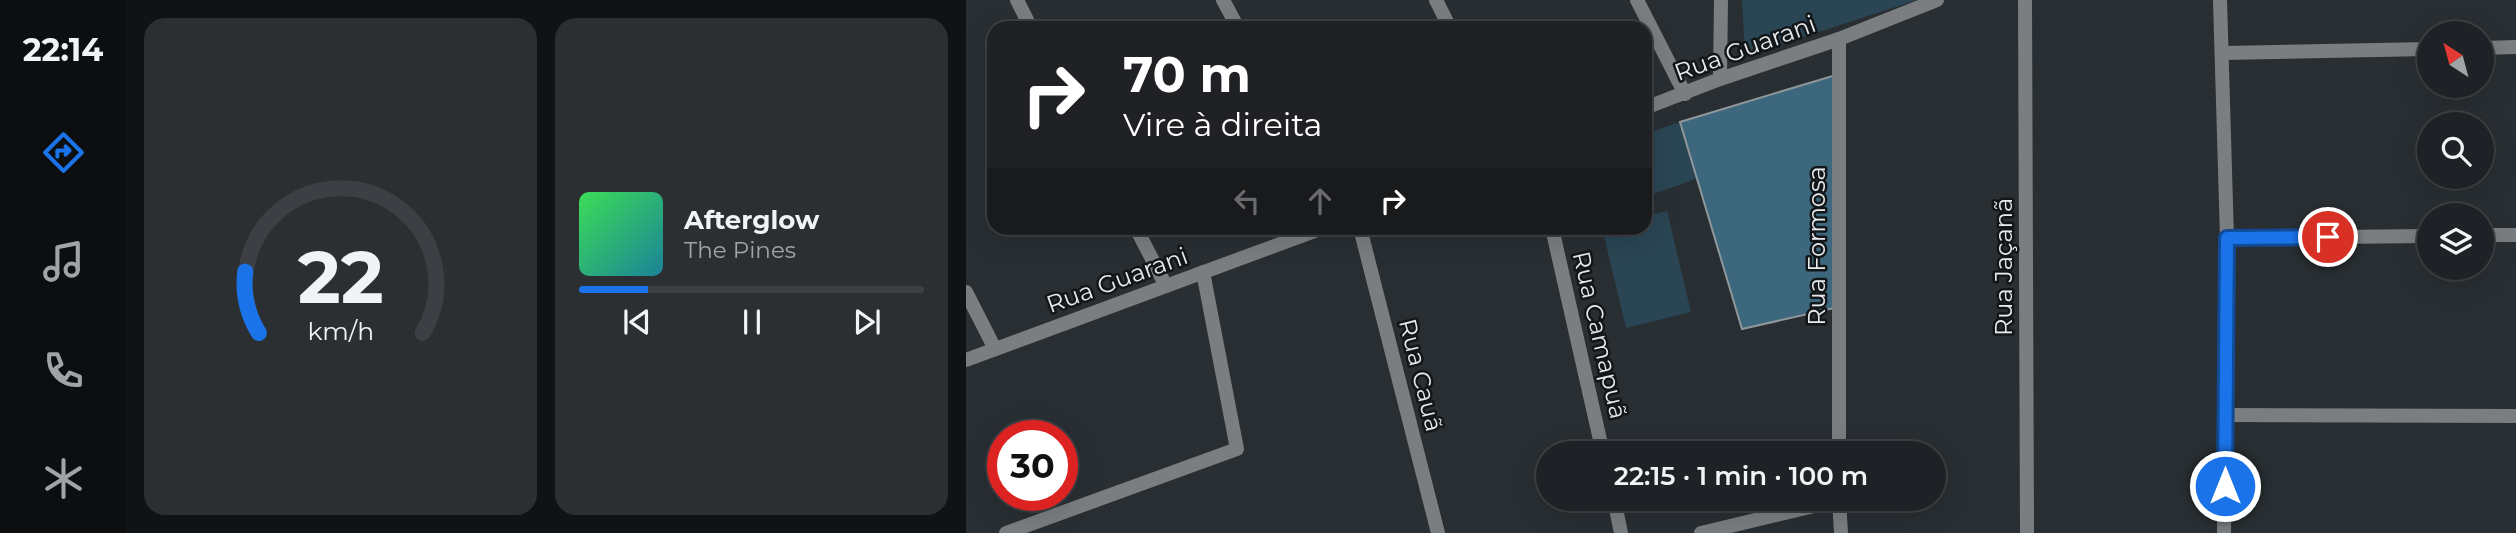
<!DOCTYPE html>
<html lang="pt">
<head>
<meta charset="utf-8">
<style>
  body { margin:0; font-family:Montserrat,sans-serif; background:#2b2f32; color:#f1f3f6; height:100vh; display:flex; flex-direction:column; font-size:26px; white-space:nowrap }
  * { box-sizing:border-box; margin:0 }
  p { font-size:23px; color:#a1a4a7 }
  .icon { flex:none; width:38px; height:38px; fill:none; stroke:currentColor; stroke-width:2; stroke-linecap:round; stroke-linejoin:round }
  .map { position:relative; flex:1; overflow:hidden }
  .drawer { display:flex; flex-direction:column; gap:18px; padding:18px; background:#101315; width:840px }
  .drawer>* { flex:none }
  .banner { position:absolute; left:21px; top:21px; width:665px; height:214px; border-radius:21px; box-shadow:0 7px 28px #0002,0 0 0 2px #3c3f43; background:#202124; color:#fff; overflow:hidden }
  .needle { width:46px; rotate:324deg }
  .buttons { position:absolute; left:1451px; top:21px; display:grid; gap:14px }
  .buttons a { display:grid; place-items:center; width:77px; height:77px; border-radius:50%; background:#1e2226; box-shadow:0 7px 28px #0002,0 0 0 2px #3c3f43; font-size:35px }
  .speed { position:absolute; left:21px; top:420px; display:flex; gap:14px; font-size:35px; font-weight:700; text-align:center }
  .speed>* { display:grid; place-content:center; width:91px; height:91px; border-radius:50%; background:#1e2226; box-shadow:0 7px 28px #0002,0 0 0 2px #3c3f43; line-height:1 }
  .speed .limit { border:10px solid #d22; background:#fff; color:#111 }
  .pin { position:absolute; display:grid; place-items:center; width:60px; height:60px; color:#fff; margin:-30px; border:4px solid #fff; border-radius:50%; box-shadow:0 2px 7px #0007 }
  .me { position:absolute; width:77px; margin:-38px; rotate:0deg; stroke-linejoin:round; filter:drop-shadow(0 0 5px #0008) }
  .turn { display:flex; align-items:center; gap:24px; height:147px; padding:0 21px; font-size:32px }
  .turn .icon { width:91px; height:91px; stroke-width:2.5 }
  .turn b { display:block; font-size:49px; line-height:60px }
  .lanes { display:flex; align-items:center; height:66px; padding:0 21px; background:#0003; justify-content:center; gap:35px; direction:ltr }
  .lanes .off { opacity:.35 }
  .drawer .tile { flex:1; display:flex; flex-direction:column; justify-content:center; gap:10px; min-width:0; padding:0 24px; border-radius:21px; background:#2b2f32 }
  .drawer .dial { align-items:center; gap:0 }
  .dial svg { height:182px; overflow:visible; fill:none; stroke:#3c3f43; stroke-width:7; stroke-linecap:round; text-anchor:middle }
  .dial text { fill:#f1f3f6; stroke:none }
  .song { display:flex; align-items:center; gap:21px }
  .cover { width:84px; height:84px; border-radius:10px; background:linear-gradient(135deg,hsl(130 70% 55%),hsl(190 70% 35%)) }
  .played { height:7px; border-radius:4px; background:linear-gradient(90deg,#1a73e8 20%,#3c3f43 20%) }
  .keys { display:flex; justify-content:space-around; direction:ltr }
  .drawer .tiles { flex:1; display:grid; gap:18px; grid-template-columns:repeat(2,1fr) }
  .trip { position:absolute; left:570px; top:441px; width:410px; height:70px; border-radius:35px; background:#1e2226; box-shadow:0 7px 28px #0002,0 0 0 2px #3c3f43; font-weight:600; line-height:70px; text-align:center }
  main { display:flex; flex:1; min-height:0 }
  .tab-bar { display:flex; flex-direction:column; width:126px; justify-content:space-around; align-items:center; background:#0c0e0f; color:#a1a4a7 }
  .tab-bar .icon { width:49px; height:49px }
  .tab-bar .on { color:#1a73e8 }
  .tab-bar b { font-size:32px; color:#f1f3f6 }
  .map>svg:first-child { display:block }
  .green { fill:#2a4553 }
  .building { fill:#3d677c; stroke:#90979b; stroke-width:2 }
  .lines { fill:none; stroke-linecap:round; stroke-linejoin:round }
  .minor { stroke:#7b7e80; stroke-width:14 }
  .tertiary { stroke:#7b7e80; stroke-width:14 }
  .route-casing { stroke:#114b97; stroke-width:18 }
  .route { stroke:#1a73e8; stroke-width:12 }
  .labels { text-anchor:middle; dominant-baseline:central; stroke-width:5; stroke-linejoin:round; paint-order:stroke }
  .street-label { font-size:24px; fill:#e6eaed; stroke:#131618 }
</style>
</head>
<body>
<main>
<nav class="tab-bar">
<b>22:14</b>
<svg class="icon on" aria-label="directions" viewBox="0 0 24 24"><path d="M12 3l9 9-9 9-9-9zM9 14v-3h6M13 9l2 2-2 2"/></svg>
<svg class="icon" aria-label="music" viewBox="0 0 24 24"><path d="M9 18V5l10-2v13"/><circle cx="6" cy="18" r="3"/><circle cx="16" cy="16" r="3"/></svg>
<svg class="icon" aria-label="phone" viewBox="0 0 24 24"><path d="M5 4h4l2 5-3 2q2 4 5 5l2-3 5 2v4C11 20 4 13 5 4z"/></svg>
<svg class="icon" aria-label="climate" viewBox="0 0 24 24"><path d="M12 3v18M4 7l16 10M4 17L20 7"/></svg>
</nav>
<section class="drawer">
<div class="tiles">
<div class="tile dial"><svg viewBox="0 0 100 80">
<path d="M14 69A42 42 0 1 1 86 69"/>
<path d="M14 69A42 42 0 0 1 8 42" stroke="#1a73e8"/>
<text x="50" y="56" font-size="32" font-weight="700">22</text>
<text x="50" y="72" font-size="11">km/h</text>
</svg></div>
<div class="tile">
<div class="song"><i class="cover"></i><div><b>Afterglow</b><p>The Pines</p></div></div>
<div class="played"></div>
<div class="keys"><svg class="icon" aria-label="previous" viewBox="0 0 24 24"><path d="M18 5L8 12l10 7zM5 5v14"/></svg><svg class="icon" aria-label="pause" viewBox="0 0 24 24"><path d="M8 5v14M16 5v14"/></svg><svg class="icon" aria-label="next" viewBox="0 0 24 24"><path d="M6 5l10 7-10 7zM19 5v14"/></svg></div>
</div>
</div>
</section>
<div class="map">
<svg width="1550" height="533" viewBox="0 0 1550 533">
  <rect width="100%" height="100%" fill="#282e32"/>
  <g class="green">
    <polygon points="776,0 951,0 779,56"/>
    <polygon points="714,122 732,178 679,197 679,134"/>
    <polygon points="701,211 725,312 660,328 636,228 679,228 679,216"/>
  </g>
  <polygon class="building" points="873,74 873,307 776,329 714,122"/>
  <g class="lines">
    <g class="minor">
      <polyline points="51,0 65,28"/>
      <polyline points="257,0 272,28"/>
      <polyline points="470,0 484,28"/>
      <polyline points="671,0 719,94"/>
      <polyline points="1254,0 1261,238 1258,533"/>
      <polyline points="873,39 873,453"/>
      <polyline points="1516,48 1550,47"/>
      <polyline points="1258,53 1463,49"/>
      <polyline points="754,79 755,0"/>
      <polyline points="170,228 200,286"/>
      <polyline points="394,228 472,533"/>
      <polyline points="586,228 637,453"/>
      <polyline points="1516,235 1550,235"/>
      <polyline points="1261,238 1463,236"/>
      <polyline points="0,292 29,349"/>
      <polyline points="1259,415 1550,416"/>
      <polyline points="648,499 655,533"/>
      <polyline points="873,499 875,533"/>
      <polyline points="40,533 271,449 237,272"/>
      <polyline points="735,533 873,500"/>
    </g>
    <g class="tertiary">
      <polyline points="1059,0 1061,533"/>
      <polyline points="679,108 754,79 873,39 971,0"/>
      <polyline points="0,360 357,228"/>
    </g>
  </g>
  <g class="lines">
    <g class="route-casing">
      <polyline id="route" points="1259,486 1261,238 1362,237"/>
    </g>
    <use href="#route" class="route"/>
  </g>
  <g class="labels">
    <g class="street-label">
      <text transform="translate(779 48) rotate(-20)">Rua Guarani</text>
      <text transform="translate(850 246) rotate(-90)">Rua Formosa</text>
      <text transform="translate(1037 267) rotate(-90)">Rua Jaçanã</text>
      <text transform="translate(151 280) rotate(-20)">Rua Guarani</text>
      <text transform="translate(634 335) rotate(77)">Rua Camapuã</text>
      <text transform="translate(455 375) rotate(76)">Rua Cauã</text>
    </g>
  </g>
</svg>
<div class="buttons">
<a><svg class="needle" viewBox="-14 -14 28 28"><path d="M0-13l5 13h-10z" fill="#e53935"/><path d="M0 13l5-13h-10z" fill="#a1a4a7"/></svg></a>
<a><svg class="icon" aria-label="search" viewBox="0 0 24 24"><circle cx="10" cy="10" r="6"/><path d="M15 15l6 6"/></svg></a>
<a><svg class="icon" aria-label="layers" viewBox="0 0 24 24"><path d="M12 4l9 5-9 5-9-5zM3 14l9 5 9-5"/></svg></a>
</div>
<div class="speed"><div class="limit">30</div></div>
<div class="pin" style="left:1362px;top:237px;background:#d93025"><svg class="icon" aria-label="arrive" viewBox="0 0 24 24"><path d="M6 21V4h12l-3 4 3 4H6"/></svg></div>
<svg class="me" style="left:1259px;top:486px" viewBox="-20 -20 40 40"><circle r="17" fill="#1a73e8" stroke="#fff" stroke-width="3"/><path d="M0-11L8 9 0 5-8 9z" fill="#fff"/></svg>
<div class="trip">22:15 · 1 min · 100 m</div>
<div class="banner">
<div class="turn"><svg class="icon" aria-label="right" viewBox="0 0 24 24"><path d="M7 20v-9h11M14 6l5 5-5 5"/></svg><div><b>70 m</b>Vire à direita</div></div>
<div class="lanes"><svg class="icon off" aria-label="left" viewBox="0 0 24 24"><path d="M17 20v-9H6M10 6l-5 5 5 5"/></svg><svg class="icon off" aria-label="ahead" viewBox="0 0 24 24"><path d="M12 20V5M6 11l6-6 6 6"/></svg><svg class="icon" aria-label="right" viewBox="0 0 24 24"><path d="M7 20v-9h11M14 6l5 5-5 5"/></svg></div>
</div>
</div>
</main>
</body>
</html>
